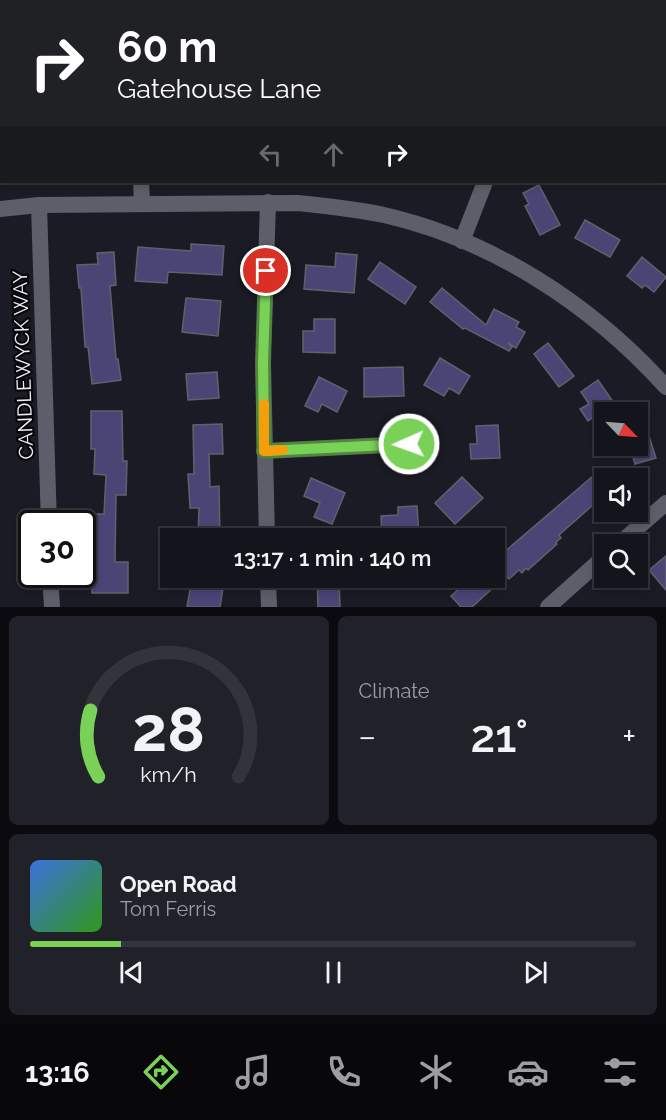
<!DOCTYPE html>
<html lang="en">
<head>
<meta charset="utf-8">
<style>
  body { margin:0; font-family:Raleway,sans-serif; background:#212129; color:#f1f3f6; height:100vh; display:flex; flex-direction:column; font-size:22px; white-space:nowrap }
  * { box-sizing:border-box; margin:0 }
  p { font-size:20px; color:#9d9ea3 }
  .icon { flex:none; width:33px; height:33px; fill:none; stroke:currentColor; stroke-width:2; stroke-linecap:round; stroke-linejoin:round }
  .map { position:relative; height:607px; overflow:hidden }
  .details { display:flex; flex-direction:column; gap:9px; padding:9px; background:#0b0b0f; flex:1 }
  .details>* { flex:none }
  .banner { position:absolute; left:0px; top:0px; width:666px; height:183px; box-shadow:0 3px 9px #0003,0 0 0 2px #33333b; background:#202124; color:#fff; overflow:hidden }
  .needle { width:39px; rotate:115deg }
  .controls { position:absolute; left:594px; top:402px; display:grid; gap:12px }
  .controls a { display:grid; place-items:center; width:54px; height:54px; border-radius:0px; background:#14141c; box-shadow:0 3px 9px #0003,0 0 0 2px #33333b; font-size:30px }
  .speed { position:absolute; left:18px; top:510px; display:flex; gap:12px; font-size:30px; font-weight:700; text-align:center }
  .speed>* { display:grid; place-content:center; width:78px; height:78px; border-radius:50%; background:#14141c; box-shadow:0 3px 9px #0003,0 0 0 2px #33333b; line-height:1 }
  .speed .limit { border:3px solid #111; border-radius:9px; background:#fff; color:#111 }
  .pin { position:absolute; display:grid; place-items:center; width:51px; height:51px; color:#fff; margin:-26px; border:3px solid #fff; border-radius:50%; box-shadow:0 2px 6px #0007 }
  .me { position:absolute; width:66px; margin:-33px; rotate:268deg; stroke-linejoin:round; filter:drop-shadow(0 0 4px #0008) }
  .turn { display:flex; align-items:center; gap:21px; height:126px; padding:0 18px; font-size:27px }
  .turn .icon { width:78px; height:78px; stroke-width:2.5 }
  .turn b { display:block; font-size:42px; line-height:51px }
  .lanes { display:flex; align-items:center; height:57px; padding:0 18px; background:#0003; justify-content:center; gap:30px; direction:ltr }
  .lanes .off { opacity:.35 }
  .big { font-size:45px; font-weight:600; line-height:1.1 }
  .details .card { flex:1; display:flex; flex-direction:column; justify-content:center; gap:9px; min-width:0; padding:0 21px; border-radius:9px; background:#212129 }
  .details .dial { align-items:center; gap:0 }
  .dial svg { height:156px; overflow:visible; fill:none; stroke:#33333b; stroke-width:7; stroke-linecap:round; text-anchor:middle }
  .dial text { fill:#f1f3f6; stroke:none }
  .song { display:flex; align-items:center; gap:18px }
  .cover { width:72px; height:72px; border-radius:9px; background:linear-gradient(135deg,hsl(220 70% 55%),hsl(110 70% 35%)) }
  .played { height:6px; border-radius:3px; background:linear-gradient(90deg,#7ad157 15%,#33333b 15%) }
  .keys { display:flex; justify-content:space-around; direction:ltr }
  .heat { display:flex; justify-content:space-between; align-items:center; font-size:33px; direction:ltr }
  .details .tiles { flex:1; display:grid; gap:9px; grid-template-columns:1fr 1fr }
  .card:last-child { grid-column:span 2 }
  .trip { position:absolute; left:160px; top:528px; width:345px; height:60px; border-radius:0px; background:#14141c; box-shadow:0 3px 9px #0003,0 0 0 2px #33333b; font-weight:600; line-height:60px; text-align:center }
  .menu { display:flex; height:96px; justify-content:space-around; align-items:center; background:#08080b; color:#9d9ea3 }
  .menu .icon { width:42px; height:42px }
  .menu .active { color:#7ad157 }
  .menu b { font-size:27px; color:#f1f3f6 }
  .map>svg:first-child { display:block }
  .building { fill:#4b4576; stroke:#61616d; stroke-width:1.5 }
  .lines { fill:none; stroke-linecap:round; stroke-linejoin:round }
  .minor { stroke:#5e5e6a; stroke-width:16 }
  .route-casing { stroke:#4f8839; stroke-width:15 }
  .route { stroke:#7ad157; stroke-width:10 }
  .slow { stroke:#f59e0b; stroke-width:10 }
  .labels { text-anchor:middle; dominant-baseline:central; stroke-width:4.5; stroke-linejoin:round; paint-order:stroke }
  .street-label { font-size:20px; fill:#eeeef5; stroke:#07060a }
</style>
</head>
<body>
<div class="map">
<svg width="666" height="607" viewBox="0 0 666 607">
  <rect width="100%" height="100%" fill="#1b1b25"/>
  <g class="building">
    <polygon points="539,185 560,225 540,235 525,206 529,204 523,193"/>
    <polygon points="585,220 620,240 610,257 575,238"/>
    <polygon points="191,244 224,246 222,275 168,272 167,283 135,281 138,247 191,251"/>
    <polygon points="114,252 116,285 110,286 116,359 118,359 121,380 92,384 88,347 85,347 81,288 79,288 77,265 98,264 97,253"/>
    <polygon points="336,253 357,255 354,293 304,289 306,265 335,267"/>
    <polygon points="642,257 666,277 654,292 645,285 642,288 627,276"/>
    <polygon points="380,262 416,287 405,304 368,279"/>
    <polygon points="442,288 486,325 494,309 519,322 516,327 525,332 516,348 508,343 512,347 509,351 465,328 463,329 430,302"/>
    <polygon points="186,298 221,301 218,336 182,332"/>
    <polygon points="314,319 335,319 335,353 303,352 303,331 314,331"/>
    <polygon points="548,343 574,376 559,387 534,354"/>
    <polygon points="440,358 470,376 459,394 449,388 444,396 424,385"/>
    <polygon points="403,367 404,396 364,397 364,368"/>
    <polygon points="217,372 219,398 188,400 186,374"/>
    <polygon points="319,377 347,391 337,412 322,404 318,412 305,406"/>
    <polygon points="598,380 620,412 604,412 604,429 595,416 588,421 580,409 589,404 581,392"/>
    <polygon points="91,411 122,411 123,461 127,461 126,495 116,495 115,562 128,562 128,593 92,593 94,514 104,514 106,475 94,474 95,449 91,449"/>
    <polygon points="222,424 223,454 209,454 210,487 219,486 220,538 198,538 199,508 190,508 188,474 194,474 193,425"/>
    <polygon points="498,425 500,458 471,459 470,444 477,444 476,426"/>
    <polygon points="647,430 656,458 635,464 630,446 638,446 638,432"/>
    <polygon points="593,476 604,489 604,500 597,507 594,504 559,535 561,538 556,542 557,544 528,570 526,568 522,573 519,570 509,579 506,576 472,607 461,607 451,596 471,578 495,578 495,560"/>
    <polygon points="462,477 483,498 455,524 435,503"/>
    <polygon points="311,478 345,493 332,524 314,517 320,503 304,496"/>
    <polygon points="417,506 419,536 382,538 381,516 398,515 398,507"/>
    <polygon points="666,556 666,590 649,570"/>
    <polygon points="192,578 224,582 220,607 187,607"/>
    <polygon points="317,578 339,578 340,607 318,607"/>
  </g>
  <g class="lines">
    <g class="minor">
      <polyline points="138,0 138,2"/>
      <polyline points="635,0 637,2"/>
      <polyline points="585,2 586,0"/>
      <polyline points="664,24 666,25"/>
      <polyline points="141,182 142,203"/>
      <polyline points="39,205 49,524"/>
      <path d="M 0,209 L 39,205 L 298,203 C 327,206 356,209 384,215 C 493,240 592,305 666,387"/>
      <polyline points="462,241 485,182"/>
      <polyline points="264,451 409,444"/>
      <polyline points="267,538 263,363 268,202"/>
      <polyline points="619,544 666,503"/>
      <polyline points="50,574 52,607"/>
      <polyline points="268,578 269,607"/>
      <polyline points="548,607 604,557"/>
    </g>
  </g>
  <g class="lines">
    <g class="route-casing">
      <polyline id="route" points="266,271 263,363 264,451 409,444"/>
    </g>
    <use href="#route" class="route"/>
    <polyline class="slow" points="264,404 264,451 283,450"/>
  </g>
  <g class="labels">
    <g class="street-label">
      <text transform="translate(23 365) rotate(-92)">CANDLEWYCK WAY</text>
    </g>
  </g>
</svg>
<div class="controls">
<a><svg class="needle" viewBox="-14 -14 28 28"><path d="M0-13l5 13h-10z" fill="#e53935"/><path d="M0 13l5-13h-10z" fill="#9d9ea3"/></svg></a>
<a><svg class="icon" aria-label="sound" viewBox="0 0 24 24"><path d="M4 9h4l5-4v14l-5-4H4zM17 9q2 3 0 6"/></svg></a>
<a><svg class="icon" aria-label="search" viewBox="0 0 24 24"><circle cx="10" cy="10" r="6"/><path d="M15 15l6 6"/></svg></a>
</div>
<div class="speed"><div class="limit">30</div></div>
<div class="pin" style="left:266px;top:271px;background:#d93025"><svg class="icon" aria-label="arrive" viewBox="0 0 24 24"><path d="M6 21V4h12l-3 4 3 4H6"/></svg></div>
<svg class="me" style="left:409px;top:444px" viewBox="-20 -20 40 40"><circle r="17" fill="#7ad157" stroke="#fff" stroke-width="3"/><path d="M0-11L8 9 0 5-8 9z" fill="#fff"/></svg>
<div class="trip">13:17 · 1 min · 140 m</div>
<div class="banner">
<div class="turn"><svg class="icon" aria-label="right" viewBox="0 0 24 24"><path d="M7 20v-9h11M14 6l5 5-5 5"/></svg><div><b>60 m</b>Gatehouse Lane</div></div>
<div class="lanes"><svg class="icon off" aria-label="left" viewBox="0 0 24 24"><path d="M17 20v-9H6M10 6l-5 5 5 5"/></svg><svg class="icon off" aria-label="ahead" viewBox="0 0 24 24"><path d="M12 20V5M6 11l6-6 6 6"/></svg><svg class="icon" aria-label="right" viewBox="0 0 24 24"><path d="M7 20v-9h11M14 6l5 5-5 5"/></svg></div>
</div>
</div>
<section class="details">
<div class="tiles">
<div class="card dial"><svg viewBox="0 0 100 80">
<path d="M14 69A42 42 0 1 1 86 69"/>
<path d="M14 69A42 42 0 0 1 10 35" stroke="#7ad157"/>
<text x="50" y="56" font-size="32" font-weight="700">28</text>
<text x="50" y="72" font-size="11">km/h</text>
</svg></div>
<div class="card"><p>Climate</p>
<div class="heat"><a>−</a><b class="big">21°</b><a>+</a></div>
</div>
<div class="card">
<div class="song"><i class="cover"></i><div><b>Open Road</b><p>Tom Ferris</p></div></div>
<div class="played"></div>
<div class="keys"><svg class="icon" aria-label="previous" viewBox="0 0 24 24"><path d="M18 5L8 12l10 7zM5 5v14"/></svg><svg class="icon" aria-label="pause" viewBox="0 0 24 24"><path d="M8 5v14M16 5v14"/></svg><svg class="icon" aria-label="next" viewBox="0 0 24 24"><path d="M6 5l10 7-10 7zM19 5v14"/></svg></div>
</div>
</div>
</section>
<nav class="menu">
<b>13:16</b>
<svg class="icon active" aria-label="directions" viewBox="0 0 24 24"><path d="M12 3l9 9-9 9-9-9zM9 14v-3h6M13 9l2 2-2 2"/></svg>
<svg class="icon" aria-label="music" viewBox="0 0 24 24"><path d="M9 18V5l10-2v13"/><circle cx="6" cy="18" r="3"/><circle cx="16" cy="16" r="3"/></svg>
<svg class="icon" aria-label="phone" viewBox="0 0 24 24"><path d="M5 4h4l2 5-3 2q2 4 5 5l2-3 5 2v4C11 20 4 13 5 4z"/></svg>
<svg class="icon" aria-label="climate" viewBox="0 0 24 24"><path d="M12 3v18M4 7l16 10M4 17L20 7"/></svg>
<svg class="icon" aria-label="car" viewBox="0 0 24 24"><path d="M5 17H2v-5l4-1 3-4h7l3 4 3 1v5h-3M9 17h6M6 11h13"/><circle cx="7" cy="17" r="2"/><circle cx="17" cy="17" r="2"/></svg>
<svg class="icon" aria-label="filters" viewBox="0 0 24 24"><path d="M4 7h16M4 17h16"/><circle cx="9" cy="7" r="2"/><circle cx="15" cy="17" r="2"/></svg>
</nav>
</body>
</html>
